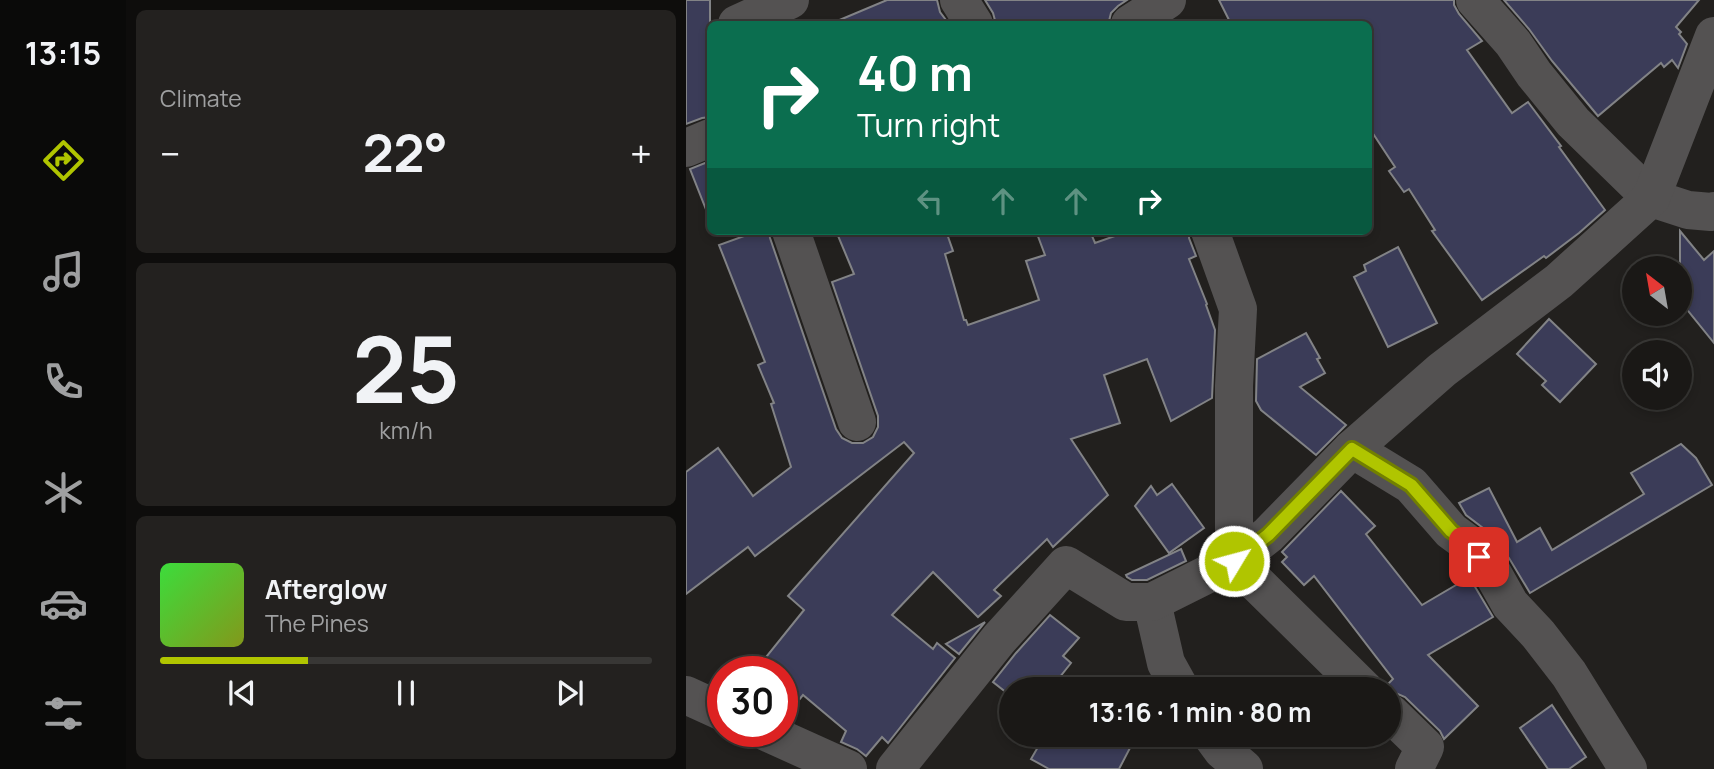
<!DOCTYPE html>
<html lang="en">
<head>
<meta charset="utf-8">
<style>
  body { margin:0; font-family:Manrope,sans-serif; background:#23211f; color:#f1f3f6; height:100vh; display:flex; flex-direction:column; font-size:26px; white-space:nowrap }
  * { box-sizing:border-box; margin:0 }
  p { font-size:23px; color:#9fa0a1 }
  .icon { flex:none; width:38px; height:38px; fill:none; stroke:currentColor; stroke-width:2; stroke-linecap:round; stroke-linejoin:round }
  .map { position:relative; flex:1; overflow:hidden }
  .drawer { display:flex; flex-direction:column; gap:10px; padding:10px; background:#0e0d0c; width:560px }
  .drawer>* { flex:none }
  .guide { position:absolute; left:21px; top:21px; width:665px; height:214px; border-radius:10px; box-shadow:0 4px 10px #0003,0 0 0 2px #383735; background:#0b6e4f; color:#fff; overflow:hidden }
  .needle { width:46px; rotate:329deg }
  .controls { position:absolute; left:936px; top:256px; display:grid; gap:14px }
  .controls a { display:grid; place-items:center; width:70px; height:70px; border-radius:50%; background:#1a1816; box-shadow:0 4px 10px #0003,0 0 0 2px #383735; font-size:35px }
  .speed { position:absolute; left:21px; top:656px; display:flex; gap:14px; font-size:35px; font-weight:700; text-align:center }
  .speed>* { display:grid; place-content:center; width:91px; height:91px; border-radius:50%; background:#1a1816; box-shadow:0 4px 10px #0003,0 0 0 2px #383735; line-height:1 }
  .speed .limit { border:10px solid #d22; background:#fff; color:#111 }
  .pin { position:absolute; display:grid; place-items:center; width:60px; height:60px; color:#fff; margin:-30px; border-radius:14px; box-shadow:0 4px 10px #0006 }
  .me { position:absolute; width:77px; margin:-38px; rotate:53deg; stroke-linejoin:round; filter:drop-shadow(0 0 5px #0008) }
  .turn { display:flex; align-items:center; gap:24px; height:147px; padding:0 35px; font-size:32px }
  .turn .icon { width:91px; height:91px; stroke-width:2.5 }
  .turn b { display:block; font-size:49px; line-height:60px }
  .lanes { display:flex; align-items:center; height:66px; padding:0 35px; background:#0003; justify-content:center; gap:35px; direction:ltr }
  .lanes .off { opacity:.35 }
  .big { font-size:52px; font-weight:700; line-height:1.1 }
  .drawer .widget { flex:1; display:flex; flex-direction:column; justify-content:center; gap:10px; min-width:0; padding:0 24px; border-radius:10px; background:#23211f }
  .drawer .dial { align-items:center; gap:0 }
  .dial b { font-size:91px; line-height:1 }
  .song { display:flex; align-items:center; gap:21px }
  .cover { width:84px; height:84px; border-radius:10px; background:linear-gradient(135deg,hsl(120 70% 55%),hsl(70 70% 35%)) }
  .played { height:7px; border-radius:4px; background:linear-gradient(90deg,#b0c500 30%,#383735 30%) }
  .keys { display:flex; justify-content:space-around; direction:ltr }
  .heat { display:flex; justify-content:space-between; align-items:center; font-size:38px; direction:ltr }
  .trip { position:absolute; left:313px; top:677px; width:402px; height:70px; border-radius:35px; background:#1a1816; box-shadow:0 4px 10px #0003,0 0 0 2px #383735; font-weight:700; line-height:70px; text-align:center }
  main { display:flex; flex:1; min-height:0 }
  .dock { display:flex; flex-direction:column; width:126px; justify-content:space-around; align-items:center; background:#0a0a09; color:#9fa0a1 }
  .dock .icon { width:49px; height:49px }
  .dock .selected { color:#b0c500 }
  .dock b { font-size:32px; color:#f1f3f6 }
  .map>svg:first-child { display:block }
  .building { fill:#3b3c58; stroke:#828386; stroke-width:2 }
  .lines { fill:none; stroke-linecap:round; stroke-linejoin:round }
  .minor { stroke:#545252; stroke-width:38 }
  .route-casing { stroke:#728000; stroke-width:18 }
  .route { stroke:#b0c500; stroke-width:12 }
</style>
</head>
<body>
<main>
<nav class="dock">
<b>13:15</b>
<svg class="icon selected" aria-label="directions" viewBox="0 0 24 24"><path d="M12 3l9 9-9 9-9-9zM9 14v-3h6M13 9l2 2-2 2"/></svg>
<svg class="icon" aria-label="music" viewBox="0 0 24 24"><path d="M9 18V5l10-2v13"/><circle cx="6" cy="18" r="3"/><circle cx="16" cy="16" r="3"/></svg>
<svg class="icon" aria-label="phone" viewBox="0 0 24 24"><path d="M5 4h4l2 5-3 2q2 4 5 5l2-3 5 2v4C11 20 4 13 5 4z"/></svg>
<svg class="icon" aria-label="climate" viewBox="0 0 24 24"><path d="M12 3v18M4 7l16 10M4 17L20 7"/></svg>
<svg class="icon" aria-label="car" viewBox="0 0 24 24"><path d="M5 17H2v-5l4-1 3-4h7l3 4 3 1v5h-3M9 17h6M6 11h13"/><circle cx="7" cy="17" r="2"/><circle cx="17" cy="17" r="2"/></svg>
<svg class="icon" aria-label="filters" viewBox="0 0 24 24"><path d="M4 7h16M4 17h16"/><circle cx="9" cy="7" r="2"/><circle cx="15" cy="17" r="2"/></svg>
</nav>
<section class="drawer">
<div class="widget"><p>Climate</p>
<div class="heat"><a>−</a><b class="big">22°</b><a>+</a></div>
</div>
<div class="widget dial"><b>25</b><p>km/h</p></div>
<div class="widget">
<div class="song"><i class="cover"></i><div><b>Afterglow</b><p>The Pines</p></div></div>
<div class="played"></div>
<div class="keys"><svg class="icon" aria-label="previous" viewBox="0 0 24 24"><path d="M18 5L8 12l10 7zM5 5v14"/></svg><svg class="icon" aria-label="pause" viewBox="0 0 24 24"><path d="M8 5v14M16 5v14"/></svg><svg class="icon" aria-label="next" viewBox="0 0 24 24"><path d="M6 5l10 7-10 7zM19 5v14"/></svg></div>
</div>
</section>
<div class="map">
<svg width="1028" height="769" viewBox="0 0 1028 769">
  <rect width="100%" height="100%" fill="#22201e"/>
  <g class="building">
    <polygon points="0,0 24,0 24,117 16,118 0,124"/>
    <polygon points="201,0 251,0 254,12 263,24 144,24"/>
    <polygon points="299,0 441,0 432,6 425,13 423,21 417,24 310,24 307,13"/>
    <polygon points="533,0 768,0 768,5 773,14 796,41 781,50 826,113 842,102 875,146 873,147 919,210 893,233 860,258 858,256 796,300 746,231 749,230 723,189 718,192 703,171 709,167 682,126 682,24 545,24"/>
    <polygon points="818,0 1013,0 990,27 995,32 993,34 1001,44 992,68 986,60 978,67 975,63 912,116 866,61 843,29"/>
    <polygon points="24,161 24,217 23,217 4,169"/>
    <polygon points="72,231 83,231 84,238 150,429 156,438 166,443 177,443 187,437 192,427 192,416 146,282 168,274 150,231 260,231 267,251 259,254 278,320 280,320 282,325 353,300 340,261 359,255 350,231 404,231 409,243 443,231 503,231 503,238 510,256 503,259 521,304 520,305 529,330 526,398 485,421 461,359 418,375 434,423 385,439 422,495 367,547 361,539 308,590 315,596 292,617 247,572 206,615 247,649 251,643 269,658 202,743 196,737 180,756 171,749 155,742 160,731 117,695 99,717 96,715 96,672 68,672 118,610 102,596 228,453 218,442 69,556 62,547 0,594 0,472 32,448 67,496 105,467 85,404 88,403 72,365 79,362 33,245"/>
    <polygon points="994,231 1018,260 1028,251 1028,343 994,301"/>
    <polygon points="712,247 751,323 702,347 668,277 680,271 678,265"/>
    <polygon points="863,319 910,364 874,402 856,385 860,381 831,354"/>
    <polygon points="620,333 634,358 631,359 639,373 614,387 660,425 630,455 575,410 570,401 571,359"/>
    <polygon points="995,444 1010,458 1026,485 844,593 823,558 797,528 780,515 773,503 803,488 831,542 854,528 866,550 958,494 945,473"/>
    <polygon points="486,484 518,528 483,553 449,506 465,486 471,495"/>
    <polygon points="655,491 689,526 680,534 736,605 782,578 788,585 807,617 742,655 792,706 758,739 754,731 719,697 707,692 701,685 707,679 628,576 618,585 596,562 601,557 596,552"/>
    <polygon points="495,549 500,561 461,580 446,580 441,577 440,575"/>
    <polygon points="364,615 393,638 377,656 385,663 370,682 376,688 375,690 326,690 326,697 307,682 330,653"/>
    <polygon points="299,622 273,654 260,644"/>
    <polygon points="866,705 900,757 883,769 862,769 834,728"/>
    <polygon points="359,735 420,735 444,748 433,769 363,769 345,759"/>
  </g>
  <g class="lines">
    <g class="minor">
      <polyline points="273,0 288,24"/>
      <polyline points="789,0 827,43 848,74 887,122 965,198 1002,210 1025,212 1028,211"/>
      <polyline points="51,24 104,0"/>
      <polyline points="444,24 481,0"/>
      <polyline points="0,148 24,138"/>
      <polyline points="105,231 171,422"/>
      <polyline points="524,231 552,309 548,386 548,561 679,690"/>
      <polyline points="666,449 725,485 765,531 780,542 806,572 824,604 852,634 883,674 942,769"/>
      <polyline points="466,602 480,663 495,690"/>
      <polyline points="0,695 37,712"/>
      <polyline points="704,713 739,747 728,769"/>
      <polyline points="80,732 162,769"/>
      <polyline points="525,735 536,750 558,769"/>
      <polyline points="209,769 313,639 380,565 440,602 466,602 548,561 582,535 666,449 756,370 873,281 965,198 1028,36"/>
    </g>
  </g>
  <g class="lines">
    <g class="route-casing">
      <polyline id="route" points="548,561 582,535 666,449 725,485 765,531 780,542 793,557"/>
    </g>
    <use href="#route" class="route"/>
  </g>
</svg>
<div class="controls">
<a><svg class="needle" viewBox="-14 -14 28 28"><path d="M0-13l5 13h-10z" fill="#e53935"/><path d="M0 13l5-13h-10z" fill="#9fa0a1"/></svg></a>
<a><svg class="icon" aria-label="sound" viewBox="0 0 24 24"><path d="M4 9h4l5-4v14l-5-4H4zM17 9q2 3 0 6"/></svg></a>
</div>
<div class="speed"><div class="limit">30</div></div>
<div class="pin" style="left:793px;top:557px;background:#d93025"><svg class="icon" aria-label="arrive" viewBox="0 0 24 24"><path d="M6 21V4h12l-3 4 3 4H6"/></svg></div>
<svg class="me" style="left:548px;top:561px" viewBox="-20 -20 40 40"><circle r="17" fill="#b0c500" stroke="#fff" stroke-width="3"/><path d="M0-11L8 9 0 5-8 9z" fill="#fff"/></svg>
<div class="trip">13:16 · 1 min · 80 m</div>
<div class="guide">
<div class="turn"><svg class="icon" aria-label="right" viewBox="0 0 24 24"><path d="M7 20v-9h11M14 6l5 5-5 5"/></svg><div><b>40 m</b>Turn right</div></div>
<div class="lanes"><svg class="icon off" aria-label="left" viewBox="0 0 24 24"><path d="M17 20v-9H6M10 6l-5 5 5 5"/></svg><svg class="icon off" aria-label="ahead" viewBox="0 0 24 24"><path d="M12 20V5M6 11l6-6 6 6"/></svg><svg class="icon off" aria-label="ahead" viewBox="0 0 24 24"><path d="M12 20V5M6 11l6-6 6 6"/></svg><svg class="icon" aria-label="right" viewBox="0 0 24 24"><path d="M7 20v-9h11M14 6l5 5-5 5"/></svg></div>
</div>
</div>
</main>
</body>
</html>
